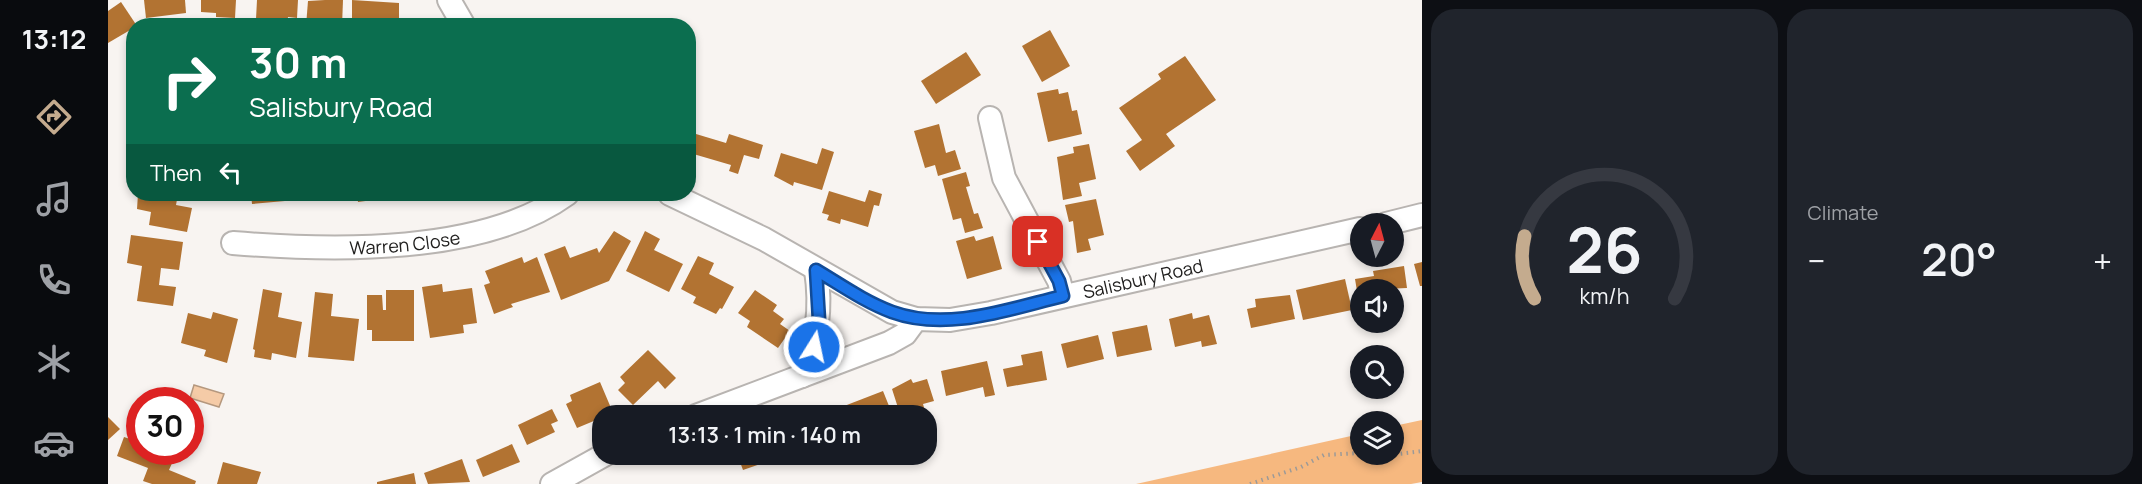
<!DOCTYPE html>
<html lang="en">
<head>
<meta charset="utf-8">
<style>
  body { margin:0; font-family:Manrope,sans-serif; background:#20242c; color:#f1f3f6; height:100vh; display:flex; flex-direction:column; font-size:22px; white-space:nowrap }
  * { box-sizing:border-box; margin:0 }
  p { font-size:20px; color:#9ea1a6 }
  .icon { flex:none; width:33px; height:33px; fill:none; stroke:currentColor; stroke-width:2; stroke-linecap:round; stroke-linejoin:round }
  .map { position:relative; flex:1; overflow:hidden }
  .details { display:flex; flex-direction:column; gap:9px; padding:9px; background:#0d0f14; width:720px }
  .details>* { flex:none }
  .hud { position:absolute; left:18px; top:18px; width:570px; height:183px; border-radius:24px; box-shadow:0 3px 9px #0003; background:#0b6e4f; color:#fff; overflow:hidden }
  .needle { width:39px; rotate:6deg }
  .buttons { position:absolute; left:1242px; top:213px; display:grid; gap:12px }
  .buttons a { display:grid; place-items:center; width:54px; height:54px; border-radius:50%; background:#171b24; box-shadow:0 3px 9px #0003; font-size:30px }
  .speed { position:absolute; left:18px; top:387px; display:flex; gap:12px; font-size:30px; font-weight:700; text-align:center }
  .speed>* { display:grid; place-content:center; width:78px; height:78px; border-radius:50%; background:#171b24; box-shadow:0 3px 9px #0003; line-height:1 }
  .speed .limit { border:9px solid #d22; background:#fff; color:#111 }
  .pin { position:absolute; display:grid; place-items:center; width:51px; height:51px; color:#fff; margin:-26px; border-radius:12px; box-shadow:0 3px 9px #0006 }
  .me { position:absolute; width:66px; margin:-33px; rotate:10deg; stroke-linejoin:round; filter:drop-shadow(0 0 4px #0008) }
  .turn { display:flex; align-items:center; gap:21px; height:126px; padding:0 24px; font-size:27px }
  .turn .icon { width:78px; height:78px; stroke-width:2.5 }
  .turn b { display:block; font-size:42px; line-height:51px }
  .then { display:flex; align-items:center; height:57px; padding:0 24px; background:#0003; gap:12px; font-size:22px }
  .big { font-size:45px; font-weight:600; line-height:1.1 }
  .details .widget { flex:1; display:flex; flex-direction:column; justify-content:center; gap:9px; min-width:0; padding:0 21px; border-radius:24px; background:#20242c }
  .details .dial { align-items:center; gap:0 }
  .dial svg { height:156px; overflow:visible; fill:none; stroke:#363941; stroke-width:7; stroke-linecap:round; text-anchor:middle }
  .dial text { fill:#f1f3f6; stroke:none }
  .heat { display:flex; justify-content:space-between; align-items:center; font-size:33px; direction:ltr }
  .details .tiles { flex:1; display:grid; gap:9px; grid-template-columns:repeat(2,1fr) }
  .trip { position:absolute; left:484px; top:405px; width:345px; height:60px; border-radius:24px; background:#171b24; box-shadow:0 3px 9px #0003; font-weight:600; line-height:60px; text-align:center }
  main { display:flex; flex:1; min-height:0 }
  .menu { display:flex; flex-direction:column; width:108px; justify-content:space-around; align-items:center; background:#090b0e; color:#9ea1a6 }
  .menu .icon { width:42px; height:42px }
  .menu .active { color:#c4ab8e }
  .menu b { font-size:27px; color:#f1f3f6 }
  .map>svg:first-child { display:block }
  .green { fill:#f6b87f }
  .water { fill:#f5cba7; stroke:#b5987e; stroke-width:1.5 }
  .building { fill:#b27332 }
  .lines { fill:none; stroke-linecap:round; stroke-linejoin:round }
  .minor-casing { stroke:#b8b4b1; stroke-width:26 }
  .path { stroke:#9c9a98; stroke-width:4; stroke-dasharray:1.5 4.5; stroke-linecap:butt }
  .minor { stroke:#fff; stroke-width:22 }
  .route-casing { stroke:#114b97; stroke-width:15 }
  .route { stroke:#1a73e8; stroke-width:10 }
  .labels { text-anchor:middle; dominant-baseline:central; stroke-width:6; stroke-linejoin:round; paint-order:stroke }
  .street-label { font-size:18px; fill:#21201f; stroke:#f8f4f1 }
</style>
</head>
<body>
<main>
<nav class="menu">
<b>13:12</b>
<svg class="icon active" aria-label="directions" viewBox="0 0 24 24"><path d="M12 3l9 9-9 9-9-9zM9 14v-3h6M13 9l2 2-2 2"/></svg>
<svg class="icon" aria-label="music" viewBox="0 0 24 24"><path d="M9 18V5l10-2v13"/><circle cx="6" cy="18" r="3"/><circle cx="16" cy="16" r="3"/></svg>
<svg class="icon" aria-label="phone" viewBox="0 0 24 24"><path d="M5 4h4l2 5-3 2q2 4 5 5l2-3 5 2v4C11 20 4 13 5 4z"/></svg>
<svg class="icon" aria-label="climate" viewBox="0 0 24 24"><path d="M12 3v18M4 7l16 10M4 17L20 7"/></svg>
<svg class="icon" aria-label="car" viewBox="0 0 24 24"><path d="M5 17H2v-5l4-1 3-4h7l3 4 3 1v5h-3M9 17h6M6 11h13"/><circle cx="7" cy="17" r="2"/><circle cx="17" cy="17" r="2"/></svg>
</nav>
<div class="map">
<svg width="1314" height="484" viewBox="0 0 1314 484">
  <rect width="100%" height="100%" fill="#f8f4f1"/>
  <polygon class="green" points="1314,420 1314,482 1303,484 1028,484 1252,434 1252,454 1286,454 1286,426"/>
  <polygon class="water" points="86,385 116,394 111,407 82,398"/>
  <g class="building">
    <polygon points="36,0 77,0 78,13 38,18"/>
    <polygon points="93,0 128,0 127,18 108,17 108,13 93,12"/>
    <polygon points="149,0 190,0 189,18 180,17 179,26 164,25 164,20 148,19"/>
    <polygon points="217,0 235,0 234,26 198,26 200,1"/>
    <polygon points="244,0 291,3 291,26 244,26"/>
    <polygon points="13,2 29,26 0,43 0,11"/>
    <polygon points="942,30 962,66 934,82 914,46"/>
    <polygon points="858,52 873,75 828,104 813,81"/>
    <polygon points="1077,56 1108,100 1058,134 1067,146 1032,171 1018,151 1034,140 1011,108 1053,79 1050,74"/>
    <polygon points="950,89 951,94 960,92 964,111 969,110 974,134 940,142 929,93"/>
    <polygon points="831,124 838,153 847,150 853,169 830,176 827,165 817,168 806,131"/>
    <polygon points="588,134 618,143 621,134 655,145 651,159 636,155 630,174 621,171 623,165 582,153"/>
    <polygon points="981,144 988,179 971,183 974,196 955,200 949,157 966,153 965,147"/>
    <polygon points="714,148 726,152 714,190 686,182 685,186 666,176 673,153 709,164"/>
    <polygon points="858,172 862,186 858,187 866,214 870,213 875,228 857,233 853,218 845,220 834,179"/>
    <polygon points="761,190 774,194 771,206 766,205 760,227 733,219 732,224 719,220 721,215 714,213 721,191 757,202"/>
    <polygon points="30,194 70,194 68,205 84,208 79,232 41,225 43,212 29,209"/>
    <polygon points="143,194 177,194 177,201 144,204"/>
    <polygon points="249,194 264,194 265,200 250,202"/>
    <polygon points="988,199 996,235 980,239 983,250 969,253 965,221 961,222 957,205"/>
    <polygon points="506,231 523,241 501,281 453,300 436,254 457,246 462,258 489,248 491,253"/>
    <polygon points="537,231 552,239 546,250 575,264 561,292 518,271"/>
    <polygon points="23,235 75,242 71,270 53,268 51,285 68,287 65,306 29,301 34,266 19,263"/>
    <polygon points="866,236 868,241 885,236 894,269 859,279 848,241"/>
    <polygon points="590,256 606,263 601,274 626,287 614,309 612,308 608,314 585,303 588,297 573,289"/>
    <polygon points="414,257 416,263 429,257 442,292 403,304 405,307 386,314 376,285 382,283 377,271"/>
    <polygon points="1314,262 1314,286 1312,286 1306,264"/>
    <polygon points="1296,266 1299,288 1252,290 1251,303 1247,279 1266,276 1265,271"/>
    <polygon points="1237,279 1244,310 1195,320 1188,290"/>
    <polygon points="334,284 335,292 364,288 369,323 355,325 356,333 322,338 314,287"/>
    <polygon points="155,289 174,293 170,317 194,322 188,358 164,353 163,360 146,357 147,350 145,349"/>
    <polygon points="278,290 306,290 306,341 264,341 264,330 259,330 259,295 274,295 275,310 278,310"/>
    <polygon points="647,290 669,305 665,311 676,319 672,324 682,331 670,348 639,327 642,321 630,313"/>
    <polygon points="207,292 225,294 223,316 251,319 246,361 200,357"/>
    <polygon points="1182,295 1187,319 1143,328 1139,309 1148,307 1147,299"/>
    <polygon points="105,312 130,319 119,363 96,356 98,350 73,343 80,313 103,319"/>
    <polygon points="1084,313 1085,319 1101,315 1109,344 1094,347 1093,341 1067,347 1061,319"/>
    <polygon points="1039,325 1044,350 1009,357 1004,332"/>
    <polygon points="990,335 996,359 959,368 953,344"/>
    <polygon points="540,350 568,378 557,389 550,381 525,405 510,390 517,383 512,377"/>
    <polygon points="934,351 939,380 899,387 895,369 915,365 913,355"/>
    <polygon points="879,361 887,395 877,397 875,387 838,396 833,371"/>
    <polygon points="803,379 805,383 819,379 826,401 815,404 817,411 807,415 805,410 792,414 784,389"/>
    <polygon points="492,382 503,408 492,413 493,418 469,428 458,404 464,401 462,395"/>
    <polygon points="775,391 785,416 734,416 731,408"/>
    <polygon points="444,409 450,421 443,424 447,432 419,445 410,425"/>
    <polygon points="0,417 12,429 0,440"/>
    <polygon points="27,428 32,430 32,452 69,452 61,470 88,481 87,484 44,484 35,481 40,468 9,456 16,437 22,439"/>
    <polygon points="404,444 412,462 375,477 368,460"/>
    <polygon points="629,454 679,454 679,455 635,470"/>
    <polygon points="354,459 362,482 320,484 316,473"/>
    <polygon points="115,462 153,472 149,484 109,484"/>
    <polygon points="306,473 308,484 269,484 269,482"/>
  </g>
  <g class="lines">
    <g class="minor-casing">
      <g id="minor">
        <polyline points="341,0 356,26"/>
        <polyline points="882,118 896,178 951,281 955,296"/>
        <path id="s1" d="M 562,194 L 656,239 L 784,312 L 808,319 L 842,320 L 883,313 L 1252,229"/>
        <polyline points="1278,224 1314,215"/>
        <path id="s2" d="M 125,243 C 225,251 375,255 459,194"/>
        <path d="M 694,376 C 709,340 714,310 708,270"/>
        <polyline points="588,416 781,343 797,334 808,319"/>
        <polyline points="444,484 498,454"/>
      </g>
    </g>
    <g class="path">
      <polyline points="1263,454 1275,456 1314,451"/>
      <polyline points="1142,484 1193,467 1216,455 1252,453"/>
    </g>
    <use href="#minor" class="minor"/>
  </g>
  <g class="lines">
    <g class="route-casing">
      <path id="route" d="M 706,347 L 711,320 L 708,270 C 733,285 757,302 784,312 C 839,332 901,309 955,296 L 951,281 L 930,242"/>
    </g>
    <use href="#route" class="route"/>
  </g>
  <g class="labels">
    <g class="street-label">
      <text stroke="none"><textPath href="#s2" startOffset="172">Warren Close</textPath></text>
      <text stroke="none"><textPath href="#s1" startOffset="508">Salisbury Road</textPath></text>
    </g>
  </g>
</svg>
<div class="buttons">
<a><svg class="needle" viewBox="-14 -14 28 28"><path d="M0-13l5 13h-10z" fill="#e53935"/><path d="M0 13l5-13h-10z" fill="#9ea1a6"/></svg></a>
<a><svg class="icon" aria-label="sound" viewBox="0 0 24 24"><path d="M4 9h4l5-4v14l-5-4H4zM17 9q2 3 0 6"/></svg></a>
<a><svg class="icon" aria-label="search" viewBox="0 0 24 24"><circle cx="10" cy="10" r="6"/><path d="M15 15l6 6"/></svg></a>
<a><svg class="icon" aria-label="layers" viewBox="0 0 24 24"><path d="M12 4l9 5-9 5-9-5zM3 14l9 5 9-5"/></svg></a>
</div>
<div class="speed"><div class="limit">30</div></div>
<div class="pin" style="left:930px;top:242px;background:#d93025"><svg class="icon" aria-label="arrive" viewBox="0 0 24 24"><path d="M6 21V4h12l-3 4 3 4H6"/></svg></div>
<svg class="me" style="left:706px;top:347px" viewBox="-20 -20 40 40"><circle r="17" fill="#1a73e8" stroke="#fff" stroke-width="3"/><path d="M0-11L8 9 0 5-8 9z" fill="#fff"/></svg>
<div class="trip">13:13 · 1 min · 140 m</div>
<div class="hud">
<div class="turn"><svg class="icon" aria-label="right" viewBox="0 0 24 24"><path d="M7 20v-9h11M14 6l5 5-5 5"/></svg><div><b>30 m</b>Salisbury Road</div></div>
<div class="then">Then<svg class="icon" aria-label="left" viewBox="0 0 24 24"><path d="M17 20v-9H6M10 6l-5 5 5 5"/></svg></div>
</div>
</div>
<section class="details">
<div class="tiles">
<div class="widget dial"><svg viewBox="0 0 100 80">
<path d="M14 69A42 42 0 1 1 86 69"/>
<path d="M14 69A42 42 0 0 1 9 37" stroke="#c4ab8e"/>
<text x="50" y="56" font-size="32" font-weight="700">26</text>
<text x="50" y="72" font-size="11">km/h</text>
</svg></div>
<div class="widget"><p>Climate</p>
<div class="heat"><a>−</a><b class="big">20°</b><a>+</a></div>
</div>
</div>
</section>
</main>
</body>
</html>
